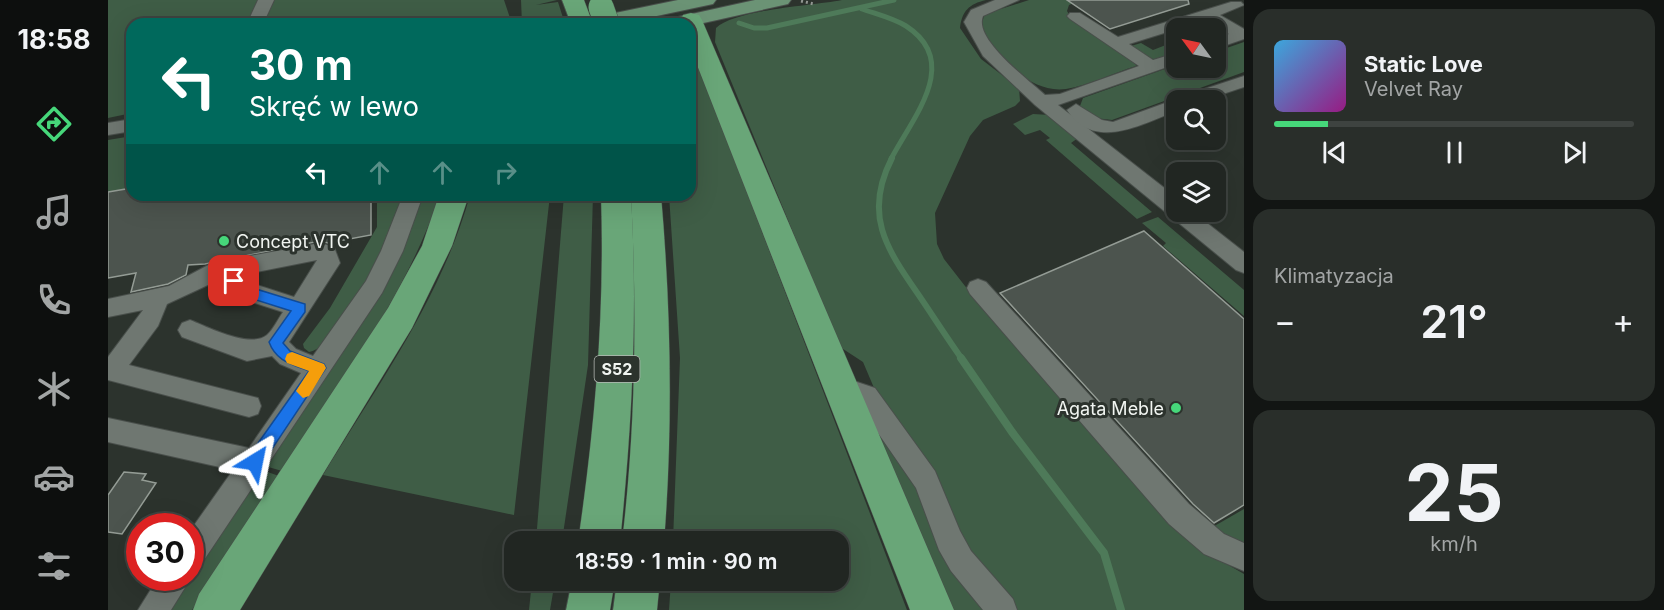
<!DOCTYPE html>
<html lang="pl">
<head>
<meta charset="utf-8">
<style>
  body { margin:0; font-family:Inter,sans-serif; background:#292e2a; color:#f1f3f6; height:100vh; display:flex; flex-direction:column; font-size:22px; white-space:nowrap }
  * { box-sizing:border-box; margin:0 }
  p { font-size:20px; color:#a2a5a5 }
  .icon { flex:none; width:33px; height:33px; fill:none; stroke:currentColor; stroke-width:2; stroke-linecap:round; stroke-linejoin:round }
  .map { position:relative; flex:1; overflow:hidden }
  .sheet { display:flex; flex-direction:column; gap:9px; padding:9px; background:#121513; width:420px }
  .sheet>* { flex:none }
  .hud { position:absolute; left:18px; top:18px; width:570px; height:183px; border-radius:18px; box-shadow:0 6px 24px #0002,0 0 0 2px #3e4340; background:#00695c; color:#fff; overflow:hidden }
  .needle { width:39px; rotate:303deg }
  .fabs { position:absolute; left:1058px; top:18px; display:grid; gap:12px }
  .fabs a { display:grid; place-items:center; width:60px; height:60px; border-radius:12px; background:#212622; box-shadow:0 6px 24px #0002,0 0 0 2px #3e4340; font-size:30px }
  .speed { position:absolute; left:18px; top:513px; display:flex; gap:12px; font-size:30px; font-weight:700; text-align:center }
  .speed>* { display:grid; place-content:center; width:78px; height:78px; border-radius:50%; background:#212622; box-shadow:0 6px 24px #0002,0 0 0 2px #3e4340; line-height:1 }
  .speed .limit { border:9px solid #d22; background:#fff; color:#111 }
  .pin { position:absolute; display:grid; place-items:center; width:51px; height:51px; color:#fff; margin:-26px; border-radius:12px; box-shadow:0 3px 9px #0006 }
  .me { position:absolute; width:66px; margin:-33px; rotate:35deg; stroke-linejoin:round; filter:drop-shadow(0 0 4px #0008) }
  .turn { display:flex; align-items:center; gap:21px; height:126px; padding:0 24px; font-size:27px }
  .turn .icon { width:78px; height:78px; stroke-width:2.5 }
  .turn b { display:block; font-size:42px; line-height:51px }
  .lanes { display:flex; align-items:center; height:57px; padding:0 24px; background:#0003; justify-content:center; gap:30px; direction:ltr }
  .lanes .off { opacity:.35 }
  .big { font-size:45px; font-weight:600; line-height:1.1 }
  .sheet .tile { flex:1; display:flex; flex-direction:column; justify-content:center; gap:9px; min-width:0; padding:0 21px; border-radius:18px; background:#292e2a }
  .sheet .dial { align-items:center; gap:0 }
  .dial b { font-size:78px; line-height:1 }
  .song { display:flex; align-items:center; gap:18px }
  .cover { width:72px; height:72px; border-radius:9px; background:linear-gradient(135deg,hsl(200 70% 55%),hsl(310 70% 35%)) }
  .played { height:6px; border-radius:3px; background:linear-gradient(90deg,#46d77a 15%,#3e4340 15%) }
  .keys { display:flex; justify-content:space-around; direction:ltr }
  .heat { display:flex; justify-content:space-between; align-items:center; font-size:33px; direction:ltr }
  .trip { position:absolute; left:396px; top:531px; width:345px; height:60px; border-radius:18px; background:#212622; box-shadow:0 6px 24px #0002,0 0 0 2px #3e4340; font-weight:600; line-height:60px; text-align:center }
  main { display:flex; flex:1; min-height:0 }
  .dock { display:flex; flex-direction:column; width:108px; justify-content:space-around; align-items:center; background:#0d0f0e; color:#a2a5a5 }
  .dock .icon { width:42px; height:42px }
  .dock .selected { color:#46d77a }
  .dock b { font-size:27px; color:#f1f3f6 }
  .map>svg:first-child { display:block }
  .green { fill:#3f5d46 }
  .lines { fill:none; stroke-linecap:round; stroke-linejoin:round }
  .stream-far2 { stroke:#4e7a59; stroke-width:5 }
  .stream-far1 { stroke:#4e7a59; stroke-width:6 }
  .stream { stroke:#4e7a59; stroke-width:8 }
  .building { fill:#4c544e; stroke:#949c95; stroke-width:1.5 }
  .minor-casing { stroke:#494f4b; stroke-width:2 }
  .major-casing { stroke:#494f4b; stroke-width:2 }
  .highway-casing { stroke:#494f4b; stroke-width:1 }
  .path { stroke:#929792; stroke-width:3; stroke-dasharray:2 3; stroke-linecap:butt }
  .minor { fill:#6f7771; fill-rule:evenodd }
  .major { fill:#6b9375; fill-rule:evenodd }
  .highway { fill:#69a678; fill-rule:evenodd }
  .highway-bridge-casing { stroke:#494f4b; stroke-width:26; stroke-linecap:butt }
  .highway-bridge { stroke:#69a678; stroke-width:25 }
  .route { fill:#1a73e8; stroke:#114b97; stroke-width:1.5 }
  .slow { fill:#f59e0b }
  .poi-dot { fill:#46d77a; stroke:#2c332d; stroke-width:2 }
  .labels { text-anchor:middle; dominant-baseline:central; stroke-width:6; stroke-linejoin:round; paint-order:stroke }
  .shield { fill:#2c332d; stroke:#b6bbb6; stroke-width:1.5 }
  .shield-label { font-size:16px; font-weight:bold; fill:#f1f5f1 }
  .poi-label { font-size:18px; fill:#f1f5f1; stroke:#2c332d; text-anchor:start }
</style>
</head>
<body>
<main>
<nav class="dock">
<b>18:58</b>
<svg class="icon selected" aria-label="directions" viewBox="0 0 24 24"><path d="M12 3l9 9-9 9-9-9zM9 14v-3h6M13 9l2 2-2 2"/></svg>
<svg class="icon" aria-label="music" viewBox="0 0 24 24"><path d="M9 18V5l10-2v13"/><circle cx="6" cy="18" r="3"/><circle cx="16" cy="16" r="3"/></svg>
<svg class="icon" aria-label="phone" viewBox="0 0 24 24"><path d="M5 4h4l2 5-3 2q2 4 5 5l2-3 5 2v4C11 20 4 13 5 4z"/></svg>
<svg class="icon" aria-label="climate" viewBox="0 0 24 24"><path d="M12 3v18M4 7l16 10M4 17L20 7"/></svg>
<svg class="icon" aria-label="car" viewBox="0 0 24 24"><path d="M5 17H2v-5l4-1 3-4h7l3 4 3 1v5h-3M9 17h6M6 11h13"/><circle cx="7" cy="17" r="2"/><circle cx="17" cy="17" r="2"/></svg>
<svg class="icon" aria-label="filters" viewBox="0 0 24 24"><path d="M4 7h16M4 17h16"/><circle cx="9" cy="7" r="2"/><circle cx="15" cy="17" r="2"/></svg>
</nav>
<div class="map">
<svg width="1136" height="610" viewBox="0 0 1136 610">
  <rect width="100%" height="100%" fill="#2c332d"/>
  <g class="green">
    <polygon points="0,0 152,0 140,24 24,24 24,113 0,118"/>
    <polygon points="164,0 396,0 404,24 154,24"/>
    <polygon points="413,0 449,0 428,5 450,2 456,21 414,24"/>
    <path d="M 734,0 L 878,0 C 861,4 854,11 852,28 L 873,59 L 911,88 L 912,101 L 907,106 L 875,120 L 862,136 L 827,213 L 829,244 L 836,259 L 857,286 L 1069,527 L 1096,551 L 1136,574 L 1136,610 L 905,610 L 860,556 L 772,402 L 755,362 L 732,347 L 607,42 L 608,28 C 628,9 704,6 734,0 Z"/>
    <path d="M 921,0 L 972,0 L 961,5 L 959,11 L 962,16 L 1027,62 L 1028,66 C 1006,73 981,85 958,89 C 920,94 890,55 872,27 L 877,14 Z"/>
    <polygon points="1068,41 1068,52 1046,60 1023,46 1033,43 1045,50"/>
    <polygon points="1136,42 1136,72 1004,120 987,118 972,106 975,98 1068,65 1068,68 1107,68 1107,52"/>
    <polygon points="582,51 592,70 799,610 561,610 563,581 730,580 730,542 565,541 572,358 561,195 582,195"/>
    <polygon points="925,114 942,115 970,138 963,143 1044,212 1029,219 938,140 942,138 932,130 917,135 905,124"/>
    <polygon points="24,136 24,188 0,192 0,140"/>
    <path d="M 269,195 L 296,195 C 287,226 232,348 201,352 L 196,348 L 195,344 L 222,308 L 269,227 Z"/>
    <path d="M 315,195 L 332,195 C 297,297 233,382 174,471 L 157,466 L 284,271 Z"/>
    <path d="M 362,195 L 442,195 L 406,515 L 215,475 C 269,386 334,297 362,195 Z"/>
    <polygon points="456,195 485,195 480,365 454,541 428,541"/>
    <polygon points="1050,217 1136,290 1136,316 1055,246 1058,243 1034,223"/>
    <polygon points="769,420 883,610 845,610 765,422"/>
    <polygon points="154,470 171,476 84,610 59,610"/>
    <polygon points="1136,509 1136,548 1103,528"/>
    <polygon points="424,581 447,581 442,610 421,610"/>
  </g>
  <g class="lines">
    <g class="stream-far2">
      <path d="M 754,9 C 768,14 785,18 798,26 C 854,62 805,117 783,159"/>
      <polyline points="631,23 646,28 659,28 786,0"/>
    </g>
    <path class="stream-far1" d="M 784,158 C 755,214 778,248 810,294 C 825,316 839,338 854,359"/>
    <polyline class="stream" points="853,358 904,432 996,553 1013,610"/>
  </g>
  <g class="building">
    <polygon points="959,0 1080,0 1081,4 1002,29"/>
    <polygon points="24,188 24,195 263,195 263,235 220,243 212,241 97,264 80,265 78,275 60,284 23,292 28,273 0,278 0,192"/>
    <polygon points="1036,231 1136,319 1136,505 1106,523 1085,504 892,293"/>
    <polygon points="16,472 38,474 34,480 48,483 14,534 0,532 0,495"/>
  </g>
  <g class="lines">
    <g class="minor-casing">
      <g id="minor">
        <polygon points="150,0 166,0 155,24 139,24"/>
        <path d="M 887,0 L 911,0 L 875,16 C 865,39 921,80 937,95 L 952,94 L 1031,66 L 962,19 L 959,16 L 962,13 L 972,13 L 1010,37 L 1123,2 L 1133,2 L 1136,5 L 1112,15 L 1136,29 L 1136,39 L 1107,49 L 1107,39 L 1121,34 L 1098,20 L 1021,44 L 1045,60 L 1068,53 L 1068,64 L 950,105 L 1068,197 L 1068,212 L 1085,212 L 1136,252 L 1136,273 L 1128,270 L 927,105 L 875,56 L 856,22 L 863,10 Z"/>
        <polygon points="1136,76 1136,87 1097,100 1072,100 1075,96"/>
        <path d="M 1068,99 L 1072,100 L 1068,100 L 1068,111 C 1034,124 986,152 959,110 L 968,104 L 994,120 L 1005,122 Z"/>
        <polygon points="24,119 24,131 0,135 0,123"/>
        <path d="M 295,195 L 315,195 L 295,251 L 274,293 L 92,566 L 82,570 L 82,531 L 125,470 L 0,442 L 0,418 L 141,448 L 193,373 L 172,364 L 164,356 L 139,361 L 74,337 L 70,330 L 74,323 L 82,320 C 100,327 142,349 159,335 C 165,330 170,319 175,312 L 122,295 L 115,278 L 59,304 L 50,326 L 21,365 L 150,398 L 153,406 L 150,414 L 141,417 L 0,380 L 0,357 L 35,310 L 0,317 L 0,299 L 61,286 L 104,263 L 212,243 L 226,247 L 232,263 L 181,342 L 188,349 L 205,356 L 258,281 L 273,251 ZM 209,260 L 186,297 L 137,281 L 138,274 Z"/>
        <polygon points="870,279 878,282 1081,504 1116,534 1136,543 1136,571 1096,554 1061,524 862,294 859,288 862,282"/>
        <polygon points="749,382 767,388 827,471 852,531 863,551 905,599 909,610 875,610 843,571 831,550 808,488 750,404 740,401 737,393 740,385"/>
        <polygon points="50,578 83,578 63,610 30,610"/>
      </g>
    </g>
    <g class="major-casing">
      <g id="major">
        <polygon points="570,0 608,0 605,4 511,24 473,24 476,20 483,18"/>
        <polygon points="647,0 683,0 680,4 582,26 569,24 567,21 570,17"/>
      </g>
    </g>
    <g class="highway-casing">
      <g id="highway">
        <polygon points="454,0 476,0 485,24 463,24"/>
        <polygon points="583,13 591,15 594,20 846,610 802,610 582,47 582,24 573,24 572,20 575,15"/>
        <polygon points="331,195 361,195 344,246 304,328 132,610 85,610 91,594 280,308 314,246"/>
        <path d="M 493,195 L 523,195 C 530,311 524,426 512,542 L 470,542 C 487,426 497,312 493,195 Z"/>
        <path d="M 523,195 L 553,195 C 563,311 565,426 556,542 L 514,542 C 528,426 529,311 523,195 Z"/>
        <polygon points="464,580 507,580 502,610 458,610"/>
        <polygon points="509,580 552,580 549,610 505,610"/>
      </g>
    </g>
    <polyline class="path" points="693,1 706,4"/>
    <use href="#minor" class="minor"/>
    <use href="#major" class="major"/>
    <use href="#highway" class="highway"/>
    <g class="highway-bridge-casing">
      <polyline id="highway-bridge" points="493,7 499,24"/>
    </g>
    <use href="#highway-bridge" class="highway-bridge"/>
  </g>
  <path class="route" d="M 126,276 L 130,277 L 135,285 L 197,304 L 197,312 L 175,343 L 182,351 L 216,364 L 218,368 L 152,467 L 147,469 L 141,467 L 139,462 L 141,456 L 201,371 C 183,364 168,361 161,342 L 183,311 L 126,293 L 119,281 Z"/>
  <polygon class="slow" points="184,352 216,364 218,368 201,396 195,398 188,391 201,371 179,363 177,359 179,354"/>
  <g class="poi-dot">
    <circle cx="116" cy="241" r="6"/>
    <circle cx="1068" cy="408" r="6"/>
  </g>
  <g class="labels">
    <rect class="shield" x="486.5" y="356" width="45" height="26" rx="4.5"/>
    <g class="shield-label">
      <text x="509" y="369">S52</text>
    </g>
    <g class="poi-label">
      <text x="128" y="241">Concept VTC</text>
      <text x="1056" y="408" text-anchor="end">Agata Meble</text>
    </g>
  </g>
</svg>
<div class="fabs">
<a><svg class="needle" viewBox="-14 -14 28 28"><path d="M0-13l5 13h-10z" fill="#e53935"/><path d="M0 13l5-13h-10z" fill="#a2a5a5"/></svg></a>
<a><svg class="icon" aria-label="search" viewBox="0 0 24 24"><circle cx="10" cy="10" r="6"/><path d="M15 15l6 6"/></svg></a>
<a><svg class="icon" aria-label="layers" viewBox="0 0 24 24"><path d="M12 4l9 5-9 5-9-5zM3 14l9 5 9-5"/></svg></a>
</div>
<div class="speed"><div class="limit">30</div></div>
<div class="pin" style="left:126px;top:281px;background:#d93025"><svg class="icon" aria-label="arrive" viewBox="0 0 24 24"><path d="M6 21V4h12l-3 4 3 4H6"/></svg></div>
<svg class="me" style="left:147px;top:462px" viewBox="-20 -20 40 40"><path d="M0-17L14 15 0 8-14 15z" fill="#1a73e8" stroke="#fff" stroke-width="4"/></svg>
<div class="trip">18:59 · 1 min · 90 m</div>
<div class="hud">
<div class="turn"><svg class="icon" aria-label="left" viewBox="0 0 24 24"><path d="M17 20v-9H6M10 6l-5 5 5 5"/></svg><div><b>30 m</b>Skręć w lewo</div></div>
<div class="lanes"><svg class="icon" aria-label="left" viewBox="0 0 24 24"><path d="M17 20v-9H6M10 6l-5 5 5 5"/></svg><svg class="icon off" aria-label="ahead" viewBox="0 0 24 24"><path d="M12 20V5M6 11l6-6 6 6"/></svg><svg class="icon off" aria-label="ahead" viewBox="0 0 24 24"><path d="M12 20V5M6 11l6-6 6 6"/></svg><svg class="icon off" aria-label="right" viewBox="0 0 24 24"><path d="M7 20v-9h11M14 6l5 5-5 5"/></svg></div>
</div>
</div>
<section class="sheet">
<div class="tile">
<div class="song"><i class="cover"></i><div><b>Static Love</b><p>Velvet Ray</p></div></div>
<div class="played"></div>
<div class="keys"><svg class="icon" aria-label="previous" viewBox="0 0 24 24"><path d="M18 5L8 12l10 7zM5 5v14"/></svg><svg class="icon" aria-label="pause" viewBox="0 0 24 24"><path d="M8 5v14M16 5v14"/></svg><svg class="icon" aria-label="next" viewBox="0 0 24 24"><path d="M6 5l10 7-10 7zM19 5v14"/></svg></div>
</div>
<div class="tile"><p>Klimatyzacja</p>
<div class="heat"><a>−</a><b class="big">21°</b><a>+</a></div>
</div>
<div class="tile dial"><b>25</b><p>km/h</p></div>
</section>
</main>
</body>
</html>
